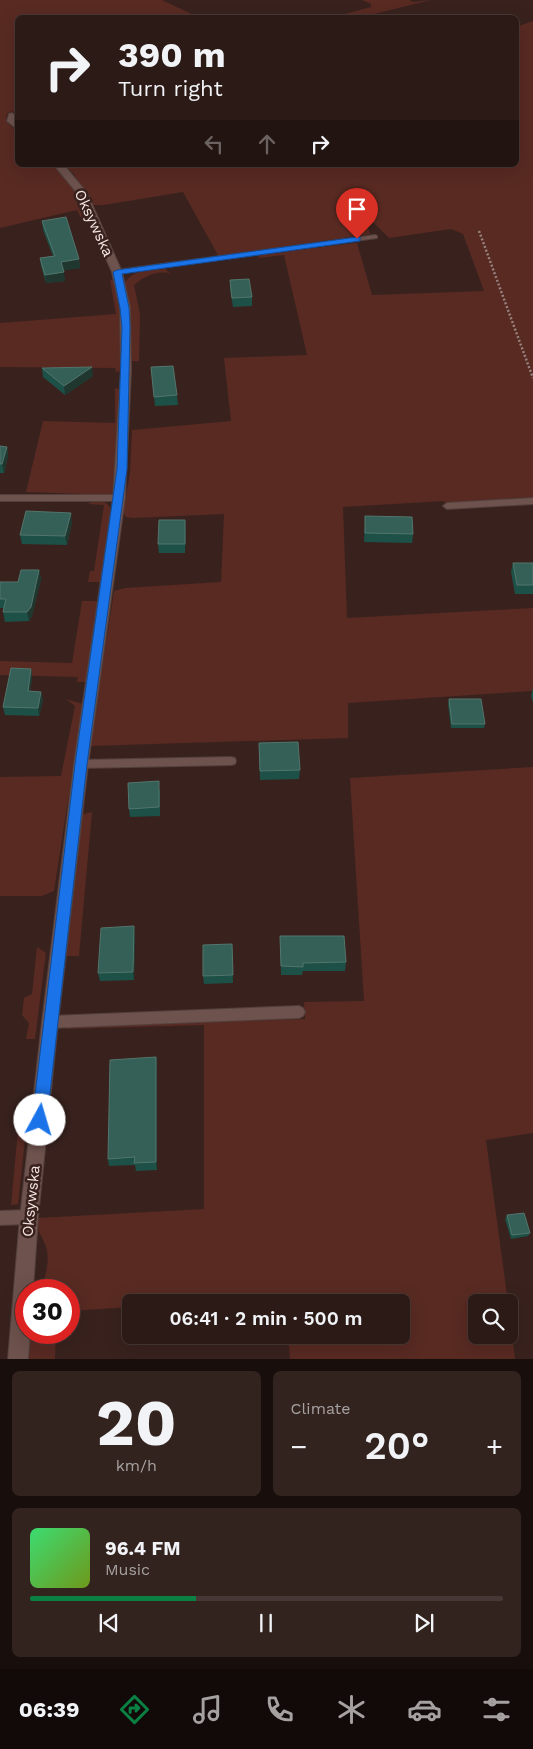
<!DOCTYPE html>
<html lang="en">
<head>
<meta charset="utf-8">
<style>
  body { margin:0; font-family:"Work Sans",sans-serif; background:#33231f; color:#f1f3f6; height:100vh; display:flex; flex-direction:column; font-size:19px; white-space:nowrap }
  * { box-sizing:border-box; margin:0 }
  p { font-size:16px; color:#a6a1a1 }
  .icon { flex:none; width:28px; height:28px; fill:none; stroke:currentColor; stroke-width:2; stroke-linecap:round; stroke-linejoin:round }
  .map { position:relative; height:1359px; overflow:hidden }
  .sheet { display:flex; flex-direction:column; gap:12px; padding:12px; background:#180e0c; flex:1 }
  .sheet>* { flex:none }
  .top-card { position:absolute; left:15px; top:15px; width:504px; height:152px; border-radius:8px; box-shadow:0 5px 20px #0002,0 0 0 1px #473835; background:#2b1a16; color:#f1f3f6; overflow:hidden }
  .fabs { position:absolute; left:468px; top:1294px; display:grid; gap:10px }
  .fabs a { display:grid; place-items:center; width:50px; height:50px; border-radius:8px; background:#2b1a16; box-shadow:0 5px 20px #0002,0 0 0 1px #473835; font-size:25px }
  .speed { position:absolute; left:15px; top:1279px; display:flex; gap:10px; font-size:25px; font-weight:700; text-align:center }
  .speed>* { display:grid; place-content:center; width:65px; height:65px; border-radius:50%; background:#2b1a16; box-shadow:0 5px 20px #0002,0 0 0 1px #473835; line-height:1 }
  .speed .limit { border:8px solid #d22; background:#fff; color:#111 }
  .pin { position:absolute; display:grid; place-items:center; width:42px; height:42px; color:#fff; margin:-51px -21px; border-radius:50% 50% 50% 0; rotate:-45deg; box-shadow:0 0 5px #0007 }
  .pin .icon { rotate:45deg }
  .me { position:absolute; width:55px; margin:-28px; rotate:6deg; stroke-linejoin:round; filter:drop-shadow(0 0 4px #0008) }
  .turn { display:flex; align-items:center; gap:18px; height:105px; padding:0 20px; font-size:22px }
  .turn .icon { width:65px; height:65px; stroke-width:2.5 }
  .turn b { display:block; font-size:35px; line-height:42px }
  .lanes { display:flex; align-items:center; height:48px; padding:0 20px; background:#0003; justify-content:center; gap:25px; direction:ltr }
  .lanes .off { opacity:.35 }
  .big { font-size:38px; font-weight:600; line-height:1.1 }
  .sheet .card { flex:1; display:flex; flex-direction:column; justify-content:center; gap:8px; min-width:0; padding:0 18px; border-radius:8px; background:#33231f }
  .sheet .dial { align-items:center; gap:0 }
  .dial b { font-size:65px; line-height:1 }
  .song { display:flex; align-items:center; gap:15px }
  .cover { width:60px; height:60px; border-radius:8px; background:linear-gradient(135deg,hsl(140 70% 55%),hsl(80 70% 35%)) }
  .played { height:5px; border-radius:2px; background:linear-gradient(90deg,#0b8043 35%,#473835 35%) }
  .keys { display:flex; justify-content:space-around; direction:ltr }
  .heat { display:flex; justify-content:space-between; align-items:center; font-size:28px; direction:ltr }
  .sheet .tiles { flex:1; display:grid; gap:12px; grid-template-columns:1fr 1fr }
  .card:last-child { grid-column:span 2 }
  .trip { position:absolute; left:122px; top:1294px; width:288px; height:50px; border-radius:8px; background:#2b1a16; box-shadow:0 5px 20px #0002,0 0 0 1px #473835; font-weight:600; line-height:50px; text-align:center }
  .tabs { display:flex; height:80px; justify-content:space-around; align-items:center; background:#110a09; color:#a6a1a1 }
  .tabs .icon { width:35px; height:35px }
  .tabs .on { color:#0b8043 }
  .tabs b { font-size:22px; color:#f1f3f6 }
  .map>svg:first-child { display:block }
  .green { fill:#582a22 }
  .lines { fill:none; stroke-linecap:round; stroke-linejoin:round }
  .service-casing { stroke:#523f3c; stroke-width:2 }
  .minor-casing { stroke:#523f3c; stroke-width:2 }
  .path { stroke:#96837f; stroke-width:2.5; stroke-dasharray:2 2; stroke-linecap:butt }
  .service { fill:#6d524d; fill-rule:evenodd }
  .minor { fill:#6d524d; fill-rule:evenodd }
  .wall { fill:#1d5046 }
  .shaded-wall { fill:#1f372f }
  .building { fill:#346057; stroke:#53756c }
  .route { fill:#1a73e8; stroke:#114b97 }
  .labels { text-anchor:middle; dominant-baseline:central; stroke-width:5; stroke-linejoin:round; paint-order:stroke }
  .street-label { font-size:15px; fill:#f5e5e2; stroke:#39221e }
</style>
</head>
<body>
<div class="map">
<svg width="533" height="1359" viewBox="0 0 533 1359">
  <rect width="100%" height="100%" fill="#39221e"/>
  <g class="green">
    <polygon points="0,0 162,0 198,17 18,18 17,110 8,113 6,117 8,123 17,132 18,165 54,165 73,183 88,214 81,218 77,210 0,228"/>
    <polygon points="362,0 410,0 413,2 431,0 362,17 334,17 371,7 371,4"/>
    <polygon points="533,21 533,497 445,503 444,501 343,507 347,618 533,608 533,691 348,703 348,738 90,746 114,591 125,588 221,582 224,514 132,518 126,517 123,512 130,473 132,430 231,421 224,358 307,355 284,255 259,258 259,255 363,242 357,243 372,295 484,291 463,234 451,229 389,238 374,223 365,219 370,234 219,257 183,192 104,205 93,205 73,173 64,165 516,165 516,27"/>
    <path d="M 165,269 L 171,274 C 158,269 143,277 134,285 L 140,314 L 139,361 L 130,361 L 128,311 L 125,283 C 131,270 152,270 165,269 Z"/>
    <polygon points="110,280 114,280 121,316 122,371 116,372 115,368 0,367 0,323 116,314"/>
    <polygon points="115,388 119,389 114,493 110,495 26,492 43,421 115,423"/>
    <path d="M 92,502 C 101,502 108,500 111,511 L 103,582 L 88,582 L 90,571 L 94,571 L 104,505 L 88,504 Z"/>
    <polygon points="82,601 100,601 86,682 77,682 78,677 0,675 0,661 72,663"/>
    <polygon points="66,699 83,704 54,891 42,896 0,896 0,777 61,776 75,706"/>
    <path d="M 533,767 L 533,1133 L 486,1140 L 508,1302 L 476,1302 L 476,1335 L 509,1335 L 509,1312 L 515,1359 L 290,1359 L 288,1335 L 401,1335 L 401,1302 L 286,1302 L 286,1296 L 189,1302 L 131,1302 L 131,1307 L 69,1311 L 69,1290 L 40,1290 C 46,1277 51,1258 45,1244 C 40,1232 37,1232 38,1218 L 204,1209 L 204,1025 L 65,1029 L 72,1026 L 305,1019 L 304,1002 L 364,1001 L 350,778 Z"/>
    <polygon points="92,812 79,956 63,956 80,815"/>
    <polygon points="37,947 46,953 35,1039 26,1039 29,1023 22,1015 24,998 32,994"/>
    <polygon points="19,1120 27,1121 18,1204 11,1205"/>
    <polygon points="29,1333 56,1333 55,1359 29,1359"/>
  </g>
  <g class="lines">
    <g class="service-casing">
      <g id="service">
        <polygon points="375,235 377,236 377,238 117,274 113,272 117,270"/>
        <polygon points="0,495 119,495 123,498 119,501 0,501"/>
        <polygon points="533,498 533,504 447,509 443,506 447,503"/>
        <polygon points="231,757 235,758 236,761 235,764 231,765 81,768 77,767 76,764 77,761 81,760"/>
        <polygon points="299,1006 303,1008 305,1012 303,1016 299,1018 50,1028 46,1026 44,1022 46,1018 50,1016"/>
        <polygon points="29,1210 34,1212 36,1217 34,1222 29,1224 0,1225 0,1211"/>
      </g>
    </g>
    <g class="minor-casing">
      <g id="minor">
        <polygon points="12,113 16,116 18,130 7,121 9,114"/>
        <polygon points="54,165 64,165 87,193 122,272 130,308 131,370 125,498 88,764 58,1022 38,1217 33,1290 26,1290 26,1332 30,1332 28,1359 8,1359 20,1217 42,1022 74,764 113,498 121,370 120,308 112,272 77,193"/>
      </g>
    </g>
    <polyline class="path" points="479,231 533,378"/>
    <use href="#service" class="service"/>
    <use href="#minor" class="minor"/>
  </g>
  <g class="wall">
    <polygon points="42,221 79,259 80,268 63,270 65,281 46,283 41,266 40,258 53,256 43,230"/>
    <polygon points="230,280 252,297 252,306 233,307 230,289"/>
    <polygon points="151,367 177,395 178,405 155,406"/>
    <polygon points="42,368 93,376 65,395 43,377"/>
    <polygon points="0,446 7,447 8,456 4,473 0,473"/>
    <polygon points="365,516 413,534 412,543 364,542"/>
    <polygon points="72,522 67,545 22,544 20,535"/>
    <polygon points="186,529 185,553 159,553 158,544"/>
    <polygon points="513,563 533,563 533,594 515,594 511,572"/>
    <polygon points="39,570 41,579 32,616 29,621 5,622 3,612 4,608 0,608 0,582 18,582"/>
    <polygon points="31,669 32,678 30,692 41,692 43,701 39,716 5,715 3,707"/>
    <polygon points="533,687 533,703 531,696"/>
    <polygon points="449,699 485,724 484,728 451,728 448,704"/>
    <polygon points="259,743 300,770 299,779 260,780"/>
    <polygon points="160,790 160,816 130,817 129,809"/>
    <polygon points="135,935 134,980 100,981 98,973"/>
    <polygon points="280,936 346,962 345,971 303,971 302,975 281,975"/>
    <polygon points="232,944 233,983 204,984 203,976"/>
    <polygon points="156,1057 157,1065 157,1170 136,1171 135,1165 109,1166 108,1159"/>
    <polygon points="507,1215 530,1233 528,1236 511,1239 505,1219"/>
  </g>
  <g class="shaded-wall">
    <polygon points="79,259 80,268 62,271 61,262"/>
    <polygon points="64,272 65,281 46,283 45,275"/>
    <polygon points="92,367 93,376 65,395 64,386"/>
    <polygon points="7,447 8,456 4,473 2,464"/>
    <polygon points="71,513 72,522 67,545 65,536"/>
    <polygon points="185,520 186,529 185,553"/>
    <polygon points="39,570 41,579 32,616 29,621 27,612"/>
    <polygon points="31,669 32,678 29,700 28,691"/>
    <polygon points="41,692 43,701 39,716 38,708"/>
    <polygon points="134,926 135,935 134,980 133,972"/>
    <polygon points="156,1057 157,1065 157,1170 156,1162"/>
  </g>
  <g class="building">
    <polygon points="66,217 79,259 61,262 64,272 45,275 40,258 55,256 42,221"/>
    <polygon points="249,279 252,297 232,298 230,280"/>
    <polygon points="173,366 177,395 154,397 151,367"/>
    <polygon points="92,367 64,386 42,368"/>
    <polygon points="0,446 7,447 2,464 0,464"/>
    <polygon points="26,511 71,513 65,536 20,535"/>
    <polygon points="365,516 412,517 413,534 365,533"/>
    <polygon points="159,520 185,520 185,544 158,544"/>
    <polygon points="513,563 533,563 533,585 517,585"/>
    <polygon points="21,570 39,570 31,607 27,612 3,612 6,599 0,599 0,582 18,582"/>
    <polygon points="11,668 31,669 28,691 41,692 38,708 3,707"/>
    <polygon points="449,699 481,699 485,724 452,724"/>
    <polygon points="298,742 300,770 260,771 259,743"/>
    <polygon points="159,781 159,807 129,809 128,783"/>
    <polygon points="134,926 133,972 98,973 101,928"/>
    <polygon points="280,936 344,936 346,962 303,963 303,967 281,966"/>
    <polygon points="232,944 233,975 203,976 203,945"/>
    <polygon points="156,1057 156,1162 134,1163 135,1157 108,1159 110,1060"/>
    <polygon points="524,1213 530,1233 512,1235 507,1215"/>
  </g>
  <polygon class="route" points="357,237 360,237 360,241 122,274 129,308 130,327 127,469 87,764 47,1120 45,1124 40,1127 34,1124 32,1120 75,764 117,469 122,327 120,308 113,272 117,270"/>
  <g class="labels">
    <g class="street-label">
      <text transform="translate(94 223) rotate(65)">Oksywska</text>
      <text transform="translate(31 1201) rotate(-84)">Oksywska</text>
    </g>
  </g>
</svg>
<div class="fabs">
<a><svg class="icon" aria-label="search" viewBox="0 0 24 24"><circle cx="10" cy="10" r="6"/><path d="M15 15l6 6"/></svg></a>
</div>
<div class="speed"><div class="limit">30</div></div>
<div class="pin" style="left:357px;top:239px;background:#d93025"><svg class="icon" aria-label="arrive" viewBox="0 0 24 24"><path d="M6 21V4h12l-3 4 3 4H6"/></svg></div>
<svg class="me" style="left:40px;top:1120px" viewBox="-20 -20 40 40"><circle r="19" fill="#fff"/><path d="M0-13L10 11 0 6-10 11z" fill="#1a73e8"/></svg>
<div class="trip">06:41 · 2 min · 500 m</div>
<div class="top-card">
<div class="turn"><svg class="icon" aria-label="right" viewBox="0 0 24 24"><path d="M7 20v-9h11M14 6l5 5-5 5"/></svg><div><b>390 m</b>Turn right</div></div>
<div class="lanes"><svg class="icon off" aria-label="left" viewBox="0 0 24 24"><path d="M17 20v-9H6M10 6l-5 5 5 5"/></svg><svg class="icon off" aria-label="ahead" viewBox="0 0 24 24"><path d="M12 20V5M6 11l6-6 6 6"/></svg><svg class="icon" aria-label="right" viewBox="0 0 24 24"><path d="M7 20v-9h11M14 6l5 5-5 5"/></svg></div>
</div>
</div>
<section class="sheet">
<div class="tiles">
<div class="card dial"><b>20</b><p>km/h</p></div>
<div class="card"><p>Climate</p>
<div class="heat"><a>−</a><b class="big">20°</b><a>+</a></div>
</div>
<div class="card">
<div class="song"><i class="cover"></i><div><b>96.4 FM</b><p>Music</p></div></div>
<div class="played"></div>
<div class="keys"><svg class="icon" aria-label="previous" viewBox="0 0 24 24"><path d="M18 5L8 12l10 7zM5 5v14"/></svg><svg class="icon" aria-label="pause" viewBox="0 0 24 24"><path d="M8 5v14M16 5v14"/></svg><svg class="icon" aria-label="next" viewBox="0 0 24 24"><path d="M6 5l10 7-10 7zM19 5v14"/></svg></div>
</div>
</div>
</section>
<nav class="tabs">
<b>06:39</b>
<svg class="icon on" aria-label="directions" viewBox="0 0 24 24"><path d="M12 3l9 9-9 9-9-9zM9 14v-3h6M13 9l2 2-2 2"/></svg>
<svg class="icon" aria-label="music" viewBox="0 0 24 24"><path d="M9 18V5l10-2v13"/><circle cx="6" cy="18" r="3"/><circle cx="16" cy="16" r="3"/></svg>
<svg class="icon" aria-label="phone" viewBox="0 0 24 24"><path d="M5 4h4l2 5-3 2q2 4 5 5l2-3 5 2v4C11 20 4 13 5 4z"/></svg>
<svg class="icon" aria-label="climate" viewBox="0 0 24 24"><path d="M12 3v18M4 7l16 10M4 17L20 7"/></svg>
<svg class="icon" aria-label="car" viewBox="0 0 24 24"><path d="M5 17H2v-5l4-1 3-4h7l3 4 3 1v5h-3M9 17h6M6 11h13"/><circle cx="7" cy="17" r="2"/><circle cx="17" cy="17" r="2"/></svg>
<svg class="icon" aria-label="filters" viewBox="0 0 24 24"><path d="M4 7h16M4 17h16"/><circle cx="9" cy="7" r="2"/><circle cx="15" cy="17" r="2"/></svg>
</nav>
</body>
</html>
